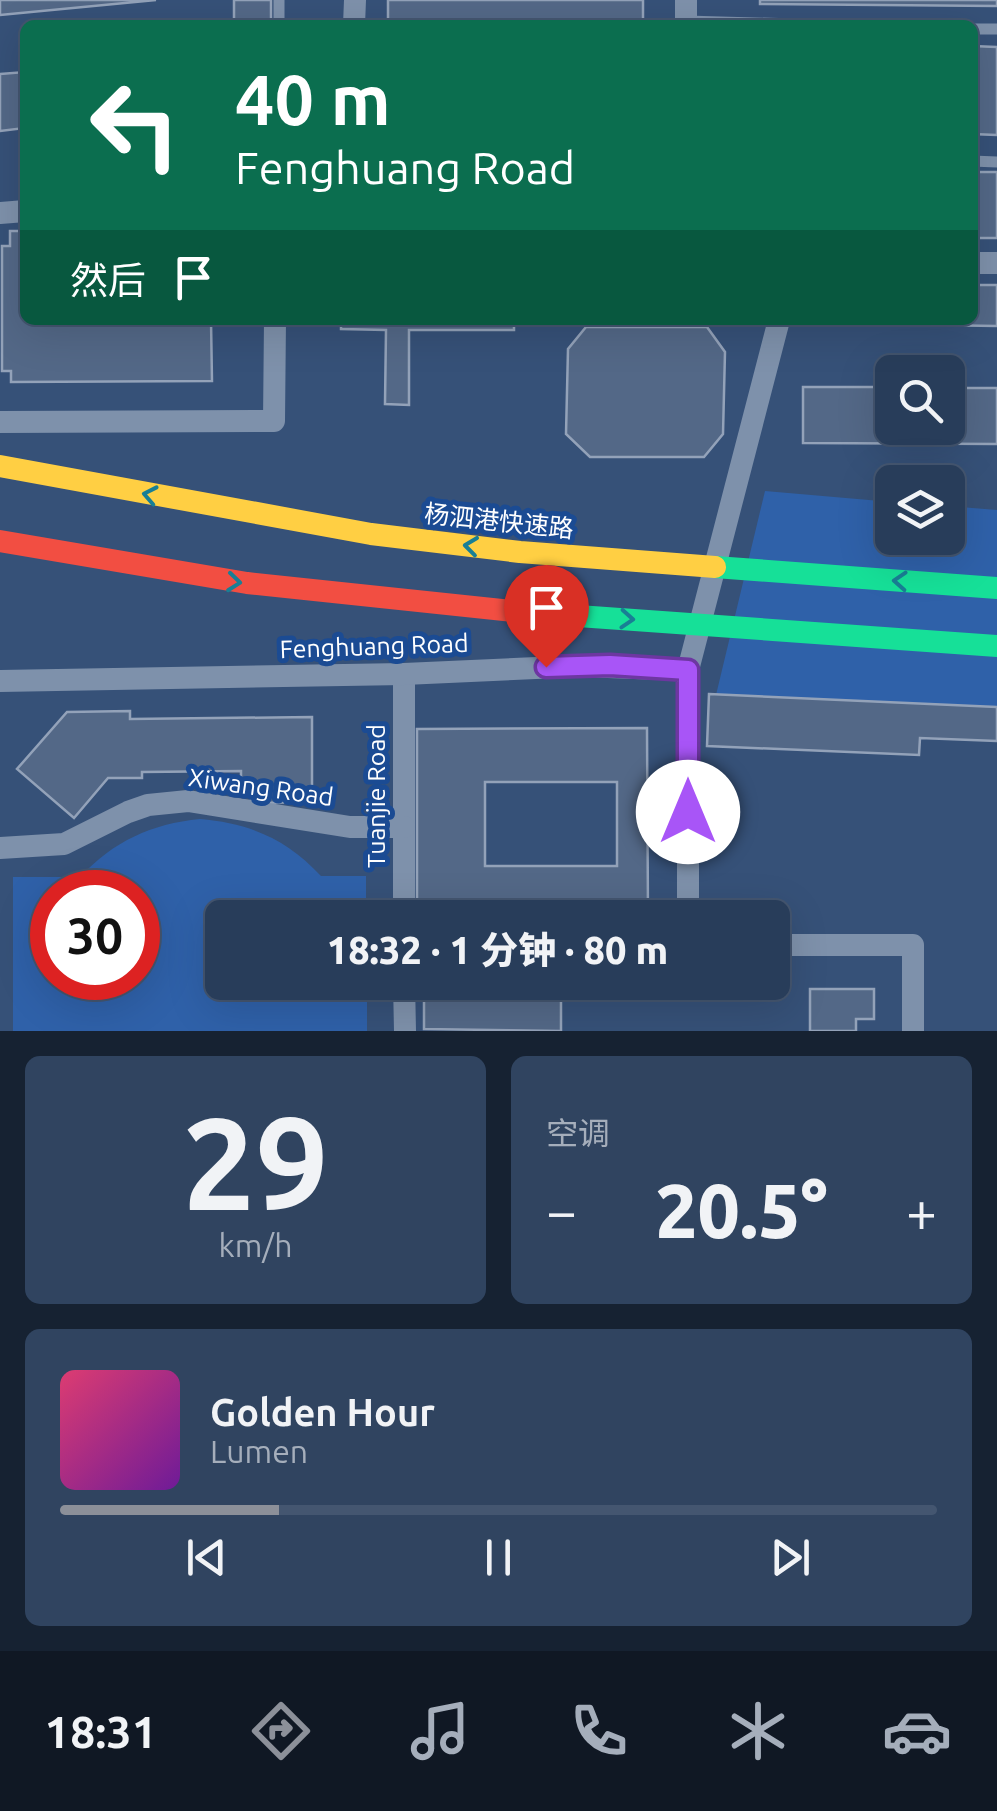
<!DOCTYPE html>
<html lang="zh">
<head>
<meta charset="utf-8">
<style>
  body { margin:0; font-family:Ubuntu,"Noto Sans SC",sans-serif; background:#304460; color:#f1f3f6; height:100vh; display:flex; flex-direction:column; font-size:38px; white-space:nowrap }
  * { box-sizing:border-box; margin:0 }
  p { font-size:32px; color:#a5aebb }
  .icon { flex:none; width:55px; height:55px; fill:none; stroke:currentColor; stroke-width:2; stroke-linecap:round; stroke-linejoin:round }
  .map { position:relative; height:1031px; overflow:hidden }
  .details { display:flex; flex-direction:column; gap:25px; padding:25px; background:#162232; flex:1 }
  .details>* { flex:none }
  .banner { position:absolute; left:20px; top:20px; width:958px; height:305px; border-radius:15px; box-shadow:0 10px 40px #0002,0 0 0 2px #445670; background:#0b6e4f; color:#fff; overflow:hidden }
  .tools { position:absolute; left:875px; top:355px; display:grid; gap:20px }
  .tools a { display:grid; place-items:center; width:90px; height:90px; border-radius:15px; background:#283d5a; box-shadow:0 10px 40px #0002,0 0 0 2px #445670; font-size:50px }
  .speed { position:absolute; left:30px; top:870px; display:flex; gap:20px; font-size:50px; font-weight:700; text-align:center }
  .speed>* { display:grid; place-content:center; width:130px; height:130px; border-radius:50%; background:#283d5a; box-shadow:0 10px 40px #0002,0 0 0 2px #445670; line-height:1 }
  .speed .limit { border:15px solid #d22; background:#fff; color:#111 }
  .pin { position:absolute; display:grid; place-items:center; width:85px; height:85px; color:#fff; margin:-102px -42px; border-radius:50% 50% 50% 0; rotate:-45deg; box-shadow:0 0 10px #0007 }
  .pin .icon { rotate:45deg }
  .me { position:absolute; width:110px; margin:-55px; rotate:0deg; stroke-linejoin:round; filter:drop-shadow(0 0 8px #0008) }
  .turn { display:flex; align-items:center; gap:35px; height:210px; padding:0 50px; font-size:45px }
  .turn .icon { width:130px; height:130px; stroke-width:2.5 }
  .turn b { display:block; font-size:70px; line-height:85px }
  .then { display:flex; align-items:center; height:95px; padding:0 50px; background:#0003; gap:20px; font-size:38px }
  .big { font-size:75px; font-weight:800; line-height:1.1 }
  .details .widget { flex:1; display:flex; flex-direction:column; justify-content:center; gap:15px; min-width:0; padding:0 35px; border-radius:15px; background:#304460 }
  .details .dial { align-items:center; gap:0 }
  .dial b { font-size:130px; line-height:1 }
  .song { display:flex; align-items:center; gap:30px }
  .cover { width:120px; height:120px; border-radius:15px; background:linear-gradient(135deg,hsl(340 70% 55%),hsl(280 70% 35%)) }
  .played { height:10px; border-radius:5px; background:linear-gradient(90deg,#8c9099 25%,#445670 25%) }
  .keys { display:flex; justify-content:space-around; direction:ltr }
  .heat { display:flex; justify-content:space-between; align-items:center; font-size:55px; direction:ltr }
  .details .tiles { flex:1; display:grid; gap:25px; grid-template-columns:1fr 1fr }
  .widget:last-child { grid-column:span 2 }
  .trip { position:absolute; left:205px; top:900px; width:585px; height:100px; border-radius:15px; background:#283d5a; box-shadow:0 10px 40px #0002,0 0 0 2px #445670; font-weight:800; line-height:100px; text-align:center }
  .dock { display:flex; height:160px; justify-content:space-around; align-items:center; background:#101824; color:#a5aebb }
  .dock .icon { width:70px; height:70px }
  .dock .active { color:#8c9099 }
  .dock b { font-size:45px; color:#f1f3f6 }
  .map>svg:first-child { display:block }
  .green { fill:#2f61a9; fill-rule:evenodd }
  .building { fill:#536887; stroke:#93a2b9; stroke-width:2.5; fill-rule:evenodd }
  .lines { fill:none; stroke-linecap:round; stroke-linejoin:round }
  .lane { stroke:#7e91ab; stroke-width:11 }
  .street { stroke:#7e91ab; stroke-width:22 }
  .fast-bridge { stroke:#16e098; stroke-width:22 }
  .slow-bridge { stroke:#ffcf43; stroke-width:22 }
  .jam-bridge { stroke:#f24e42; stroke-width:22 }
  .oneway { stroke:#197f95 }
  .route-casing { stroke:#6d37a1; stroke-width:25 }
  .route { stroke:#a855f7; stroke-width:18 }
  .labels { text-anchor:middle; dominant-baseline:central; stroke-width:10; stroke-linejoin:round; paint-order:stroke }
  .street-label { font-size:25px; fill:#fff; stroke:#1b4b93 }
</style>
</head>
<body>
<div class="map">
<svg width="997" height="1031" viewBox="0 0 997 1031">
  <rect width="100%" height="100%" fill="#365178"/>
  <g class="green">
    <polygon points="765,491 892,502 892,538 948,538 948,506 997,510 997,707 716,695"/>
    <path d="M 200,819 C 249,823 287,839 321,876 L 366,876 L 366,917 L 222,918 L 222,982 L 367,983 L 367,1031 L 13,1031 L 13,877 L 80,877 C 114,841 151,824 200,819 ZM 52,892 L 138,892 L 138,978 L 52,978 Z"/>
  </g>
  <g class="building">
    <polygon points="0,0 156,0 0,15"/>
    <rect x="234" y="0" width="37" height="25"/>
    <rect x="388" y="0" width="255" height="25"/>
    <polygon points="760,0 997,0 997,6 760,4"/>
    <polygon points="972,46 997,47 997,135 972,134"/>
    <polygon points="25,72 25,128 0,131 0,74"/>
    <rect x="972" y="172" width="25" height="66"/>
    <polygon points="10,231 25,231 25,320 211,320 212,381 11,382 11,371 2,371 2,246 10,246"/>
    <polygon points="972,285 997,285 997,326 799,323 799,320 972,320"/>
    <polygon points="341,320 514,320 514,330 409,330 409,405 385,404 386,330 341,329"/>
    <polygon points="586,327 707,327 725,352 723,434 704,457 590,457 566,434 568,349"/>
    <polygon points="803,387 892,387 892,428 948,428 948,388 997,388 997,444 803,443"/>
    <polygon points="709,694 997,707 997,741 920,738 919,755 707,746"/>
    <polygon points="130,711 130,719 312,717 312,802 251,803 251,781 241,781 241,771 142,772 142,778 108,778 74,818 17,769 67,712"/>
    <path d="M 647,728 L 648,917 L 417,917 L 417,729 ZM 485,782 L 617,782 L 617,866 L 485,866 Z"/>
    <polygon points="424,982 561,982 561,1031 424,1029"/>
    <polygon points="810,989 874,989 874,1019 856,1019 856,1031 810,1031"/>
  </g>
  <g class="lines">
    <g class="lane">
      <polyline points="686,21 829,25"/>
      <polyline points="279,25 279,0"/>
      <polyline points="972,29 997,29"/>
      <polyline points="972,161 997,162"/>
    </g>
    <g class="street">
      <polyline points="354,25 355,0"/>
      <polyline points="686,25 686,0"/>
      <polyline points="0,213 25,211"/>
      <polyline points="972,263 997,263"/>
      <polyline points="0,422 274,421 275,320"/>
      <polyline points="404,674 404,918"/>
      <polyline points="0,681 404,674 581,666 688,670"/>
      <polyline points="0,848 64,844 128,812 148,805 188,801 350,827 404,827"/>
      <polyline points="688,918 688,670 779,320"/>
      <polyline points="772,945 913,945 913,1031"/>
      <polyline points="404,982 405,1031"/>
    </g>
    <g class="fast-bridge">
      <polyline points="715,567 997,588"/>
      <polyline points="522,612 997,646"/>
    </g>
    <polyline class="slow-bridge" points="0,466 371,534 520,552 715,567"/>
    <polyline class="jam-bridge" points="0,541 247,583 522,612"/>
  </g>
  <defs><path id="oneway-chevron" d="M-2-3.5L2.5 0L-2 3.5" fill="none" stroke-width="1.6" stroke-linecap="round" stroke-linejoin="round" transform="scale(2.5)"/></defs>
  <g class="oneway">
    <use href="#oneway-chevron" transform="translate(150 495) rotate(-169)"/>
    <use href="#oneway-chevron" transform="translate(471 546) rotate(-173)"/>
    <use href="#oneway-chevron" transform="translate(900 581) rotate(-176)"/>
    <use href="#oneway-chevron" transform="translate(234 582) rotate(6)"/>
    <use href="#oneway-chevron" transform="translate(627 619) rotate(4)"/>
  </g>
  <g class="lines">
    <g class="route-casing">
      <polyline id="route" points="546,667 610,665 688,670 688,812"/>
    </g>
    <use href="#route" class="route"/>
  </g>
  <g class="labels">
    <g class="street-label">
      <text transform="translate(499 521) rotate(6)">杨泗港快速路</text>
      <text transform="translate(374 646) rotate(-2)">Fenghuang Road</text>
      <text transform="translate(261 787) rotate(8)">Xiwang Road</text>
      <text transform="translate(376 796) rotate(-90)">Tuanjie Road</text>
    </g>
  </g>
</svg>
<div class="tools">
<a><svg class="icon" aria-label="search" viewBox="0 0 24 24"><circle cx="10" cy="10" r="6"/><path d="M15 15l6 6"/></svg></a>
<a><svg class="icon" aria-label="layers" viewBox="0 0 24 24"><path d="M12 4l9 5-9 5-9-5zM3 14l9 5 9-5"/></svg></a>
</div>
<div class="speed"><div class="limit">30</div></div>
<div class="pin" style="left:546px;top:667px;background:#d93025"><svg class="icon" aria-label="arrive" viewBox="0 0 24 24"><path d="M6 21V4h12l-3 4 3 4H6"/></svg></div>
<svg class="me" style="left:688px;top:812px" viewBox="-20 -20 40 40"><circle r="19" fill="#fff"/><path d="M0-13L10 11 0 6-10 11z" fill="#a855f7"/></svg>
<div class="trip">18:32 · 1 分钟 · 80 m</div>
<div class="banner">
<div class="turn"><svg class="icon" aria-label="left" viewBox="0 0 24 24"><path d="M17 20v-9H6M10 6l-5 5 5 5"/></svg><div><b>40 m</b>Fenghuang Road</div></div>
<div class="then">然后<svg class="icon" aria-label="arrive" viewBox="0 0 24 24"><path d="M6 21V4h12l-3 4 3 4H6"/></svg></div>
</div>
</div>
<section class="details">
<div class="tiles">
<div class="widget dial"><b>29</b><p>km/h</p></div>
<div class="widget"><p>空调</p>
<div class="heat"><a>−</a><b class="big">20.5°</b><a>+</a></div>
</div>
<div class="widget">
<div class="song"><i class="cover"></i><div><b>Golden Hour</b><p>Lumen</p></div></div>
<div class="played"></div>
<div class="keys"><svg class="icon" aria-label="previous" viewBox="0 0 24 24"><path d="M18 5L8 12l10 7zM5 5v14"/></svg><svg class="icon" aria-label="pause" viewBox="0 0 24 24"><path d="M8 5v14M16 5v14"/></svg><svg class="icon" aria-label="next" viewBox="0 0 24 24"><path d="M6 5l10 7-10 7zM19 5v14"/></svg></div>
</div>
</div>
</section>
<nav class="dock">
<b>18:31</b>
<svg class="icon active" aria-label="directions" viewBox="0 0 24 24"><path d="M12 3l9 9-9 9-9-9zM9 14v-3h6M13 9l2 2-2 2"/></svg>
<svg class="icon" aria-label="music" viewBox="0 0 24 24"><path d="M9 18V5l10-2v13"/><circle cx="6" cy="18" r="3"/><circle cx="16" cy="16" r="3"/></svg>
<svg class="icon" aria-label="phone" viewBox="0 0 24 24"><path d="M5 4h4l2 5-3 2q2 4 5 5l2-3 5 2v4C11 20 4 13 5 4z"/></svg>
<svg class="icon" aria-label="climate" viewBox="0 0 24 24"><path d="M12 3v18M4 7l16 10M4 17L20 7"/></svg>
<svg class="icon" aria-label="car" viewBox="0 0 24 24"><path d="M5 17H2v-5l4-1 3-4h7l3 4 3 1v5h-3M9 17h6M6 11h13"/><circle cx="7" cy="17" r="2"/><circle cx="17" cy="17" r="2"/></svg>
</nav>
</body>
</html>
